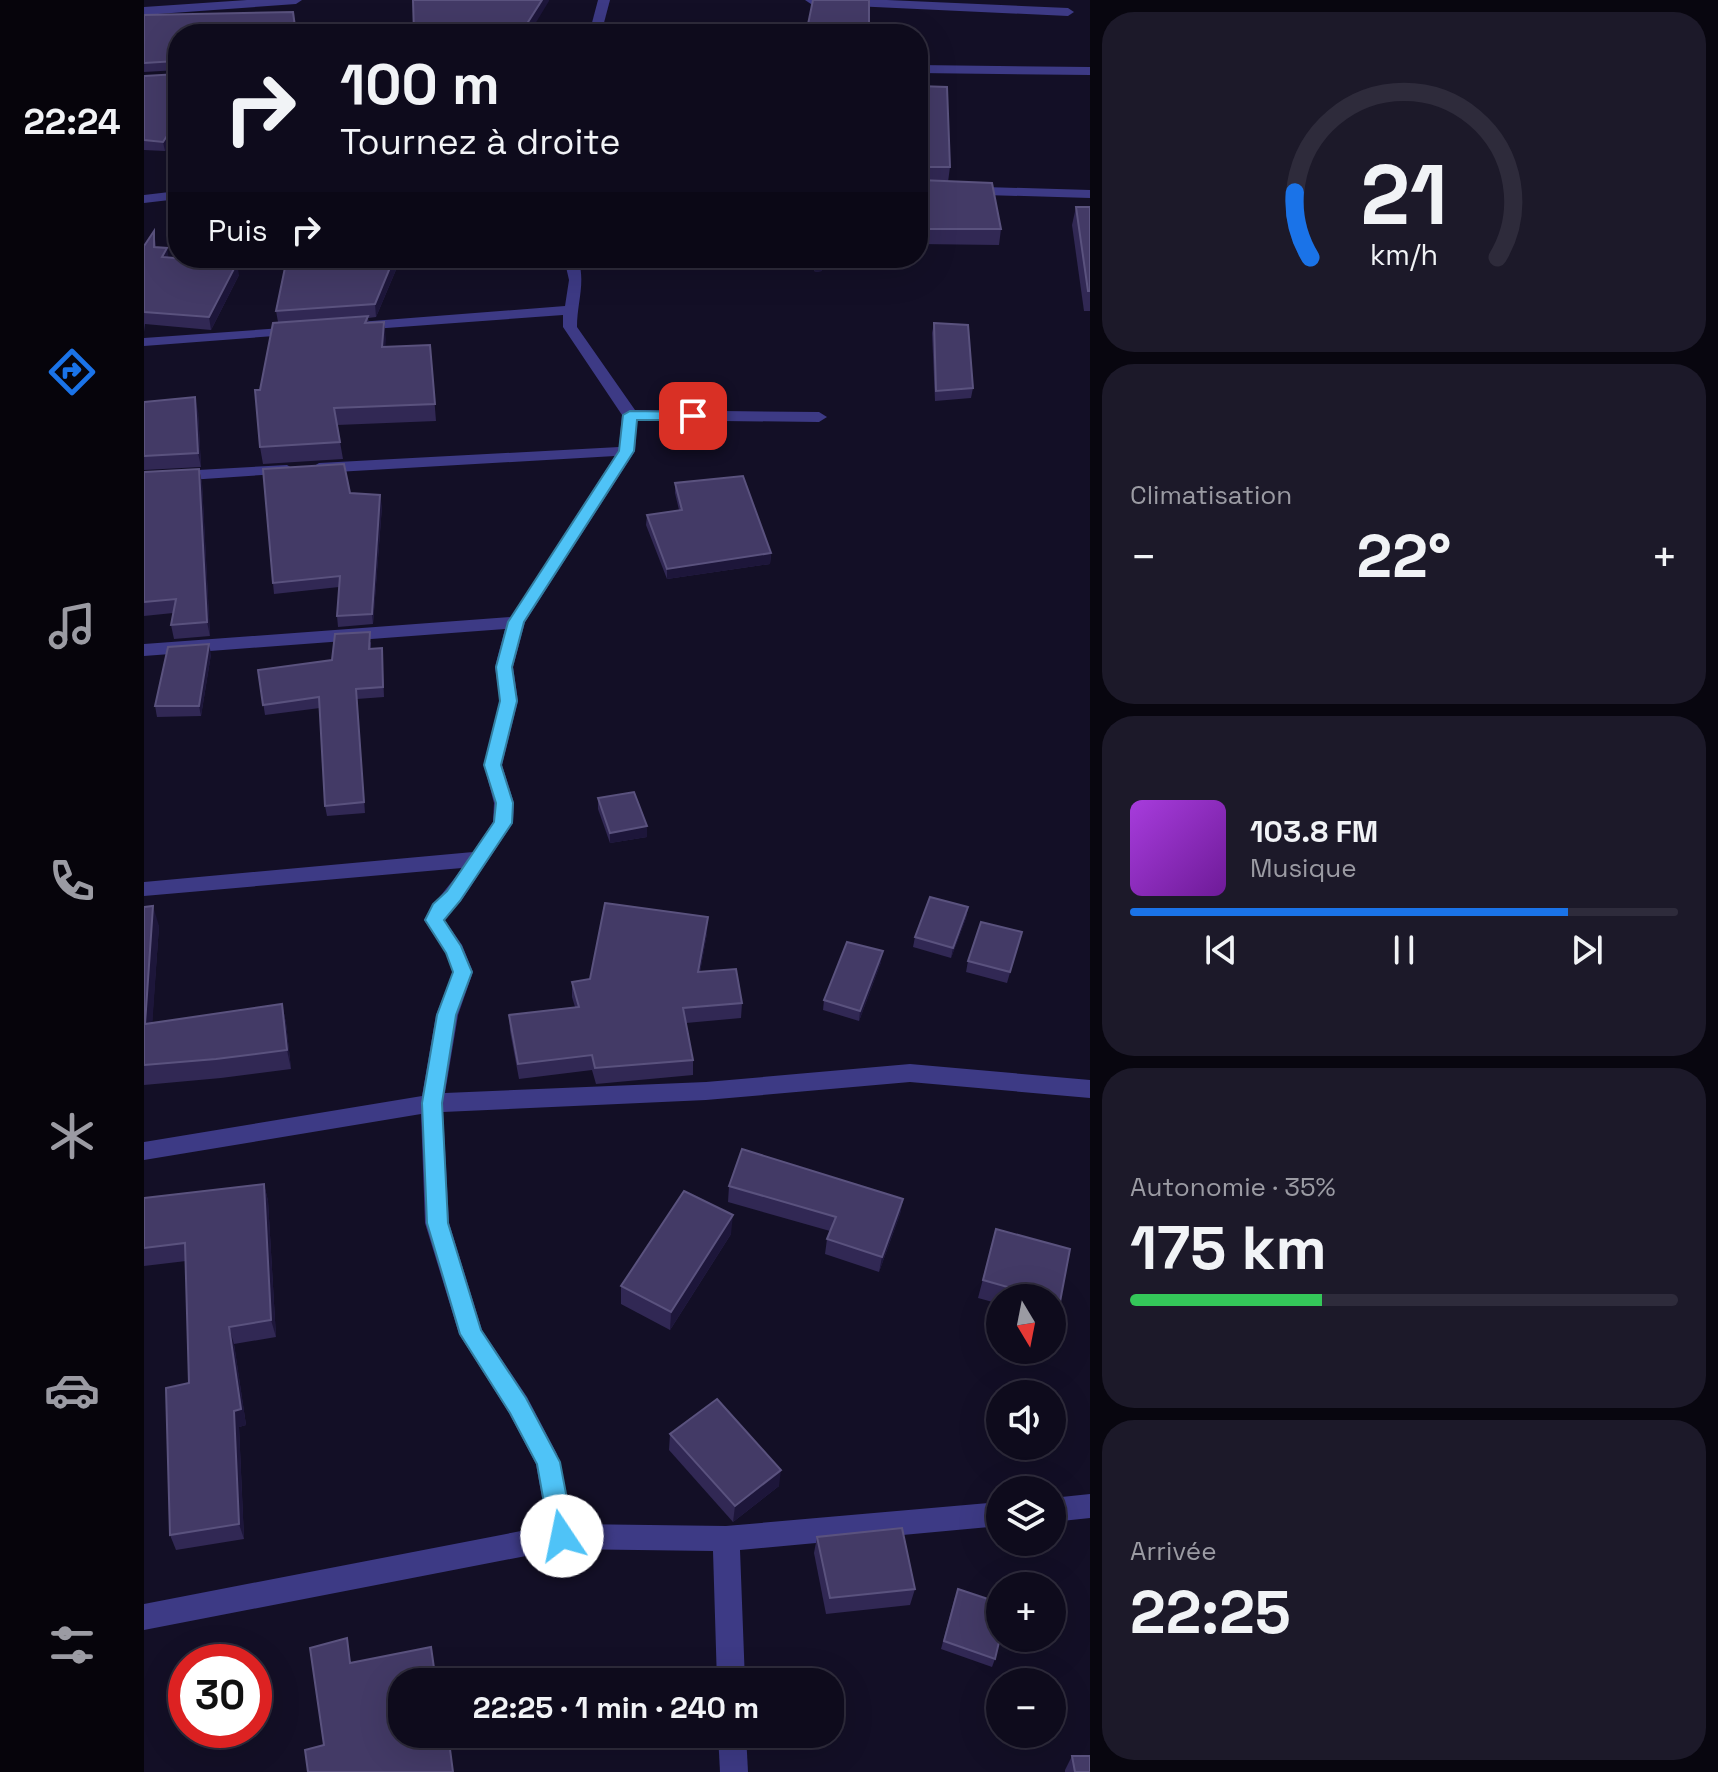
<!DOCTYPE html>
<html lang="fr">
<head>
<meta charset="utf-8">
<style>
  body { margin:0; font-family:"Space Grotesk",sans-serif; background:#1c1929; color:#f1f3f6; height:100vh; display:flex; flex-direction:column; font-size:30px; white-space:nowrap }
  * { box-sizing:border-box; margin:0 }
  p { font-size:26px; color:#9b9ba3 }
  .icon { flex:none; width:44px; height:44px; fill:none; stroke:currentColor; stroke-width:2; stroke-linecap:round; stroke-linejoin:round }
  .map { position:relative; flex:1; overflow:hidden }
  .details { display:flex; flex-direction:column; gap:12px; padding:12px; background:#08060f; width:628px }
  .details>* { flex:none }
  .banner { position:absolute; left:24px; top:24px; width:760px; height:244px; border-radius:32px; box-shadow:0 8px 32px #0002,0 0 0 2px #2e2b3b; background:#0e0b1c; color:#f1f3f6; overflow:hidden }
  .needle { width:52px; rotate:170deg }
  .fabs { position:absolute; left:842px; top:1284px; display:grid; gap:16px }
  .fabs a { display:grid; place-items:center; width:80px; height:80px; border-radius:50%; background:#0e0b1c; box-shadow:0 8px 32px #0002,0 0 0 2px #2e2b3b; font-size:40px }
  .speed { position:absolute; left:24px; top:1644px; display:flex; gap:16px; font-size:40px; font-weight:700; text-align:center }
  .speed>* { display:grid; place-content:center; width:104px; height:104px; border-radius:50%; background:#0e0b1c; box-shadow:0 8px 32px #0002,0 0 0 2px #2e2b3b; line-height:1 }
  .speed .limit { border:12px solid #d22; background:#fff; color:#111 }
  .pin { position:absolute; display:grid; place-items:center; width:68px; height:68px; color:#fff; margin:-34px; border-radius:16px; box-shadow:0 4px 12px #0006 }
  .me { position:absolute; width:88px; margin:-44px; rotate:349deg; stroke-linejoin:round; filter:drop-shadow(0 0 6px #0008) }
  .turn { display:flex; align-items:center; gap:28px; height:168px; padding:0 40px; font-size:36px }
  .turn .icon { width:104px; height:104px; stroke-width:2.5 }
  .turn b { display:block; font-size:56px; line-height:68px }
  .then { display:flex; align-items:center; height:76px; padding:0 40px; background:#0003; gap:16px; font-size:30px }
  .big { font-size:60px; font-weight:700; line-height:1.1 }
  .details .card { flex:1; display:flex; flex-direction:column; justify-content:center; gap:12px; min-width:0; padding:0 28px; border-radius:32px; background:#1c1929 }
  .details .dial { align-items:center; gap:0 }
  .dial svg { height:208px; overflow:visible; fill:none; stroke:#2e2b3b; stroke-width:7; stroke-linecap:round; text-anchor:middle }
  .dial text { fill:#f1f3f6; stroke:none }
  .song { display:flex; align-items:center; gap:24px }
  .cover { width:96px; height:96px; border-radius:12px; background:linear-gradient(135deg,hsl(280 70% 55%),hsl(280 70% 35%)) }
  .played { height:8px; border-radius:4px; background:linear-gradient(90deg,#1a73e8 80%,#2e2b3b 80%) }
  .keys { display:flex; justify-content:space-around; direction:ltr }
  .heat { display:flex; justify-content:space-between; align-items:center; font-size:44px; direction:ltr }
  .charge { height:12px; border-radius:6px; background:linear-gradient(90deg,#34c759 35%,#2e2b3b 0) }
  .trip { position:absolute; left:244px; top:1668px; width:456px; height:80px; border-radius:32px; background:#0e0b1c; box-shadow:0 8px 32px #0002,0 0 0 2px #2e2b3b; font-weight:700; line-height:80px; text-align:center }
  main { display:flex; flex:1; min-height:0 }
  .menu { display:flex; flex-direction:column; width:144px; justify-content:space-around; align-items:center; background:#06040b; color:#9b9ba3 }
  .menu .icon { width:56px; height:56px }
  .menu .active { color:#1a73e8 }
  .menu b { font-size:36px; color:#f1f3f6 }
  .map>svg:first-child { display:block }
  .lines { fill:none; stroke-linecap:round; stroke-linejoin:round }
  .street { fill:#3d3a85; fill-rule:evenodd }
  .wall { fill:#312854 }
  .shaded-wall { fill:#1d163a }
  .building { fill:#433a66; stroke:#5a527e; stroke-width:2 }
  .route { fill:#4fc3f7; stroke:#337fa1; stroke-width:2 }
</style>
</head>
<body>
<main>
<nav class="menu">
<b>22:24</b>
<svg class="icon active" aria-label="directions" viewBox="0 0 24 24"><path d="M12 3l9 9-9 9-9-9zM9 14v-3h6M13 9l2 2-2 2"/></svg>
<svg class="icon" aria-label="music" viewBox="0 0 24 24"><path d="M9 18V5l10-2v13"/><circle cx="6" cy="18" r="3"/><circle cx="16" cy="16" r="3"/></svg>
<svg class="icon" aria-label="phone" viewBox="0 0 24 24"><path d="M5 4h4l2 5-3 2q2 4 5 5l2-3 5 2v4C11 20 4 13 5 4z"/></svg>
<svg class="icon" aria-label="climate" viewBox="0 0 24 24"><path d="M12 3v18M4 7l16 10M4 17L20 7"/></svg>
<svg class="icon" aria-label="car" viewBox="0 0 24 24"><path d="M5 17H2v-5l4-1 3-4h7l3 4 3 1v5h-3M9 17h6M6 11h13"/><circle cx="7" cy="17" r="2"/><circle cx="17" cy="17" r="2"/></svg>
<svg class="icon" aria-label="filters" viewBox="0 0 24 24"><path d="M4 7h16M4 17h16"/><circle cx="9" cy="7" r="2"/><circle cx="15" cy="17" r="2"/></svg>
</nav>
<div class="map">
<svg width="946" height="1772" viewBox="0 0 946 1772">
  <rect width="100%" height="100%" fill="#130f26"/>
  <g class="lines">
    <g class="street">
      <polygon points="103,0 158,0 152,4 0,15 0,7"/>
      <polygon points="454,0 466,0 457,34 445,34"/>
      <polygon points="661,0 743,0 924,8 930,12 924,16 667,4"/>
      <polygon points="774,65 946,67 946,75 774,73"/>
      <polygon points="774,185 946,190 946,198 774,193"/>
      <polygon points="34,191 34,199 0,203 0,195"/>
      <path d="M 420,258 L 434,258 C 442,283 433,302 433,327 L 491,410 L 675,412 L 683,417 L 675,422 L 493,420 L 491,451 L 381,622 L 369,667 L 374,701 L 358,765 L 370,803 L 369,823 L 317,901 L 300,919 L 318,945 L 329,972 L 314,1015 L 301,1093 L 562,1082 L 766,1064 L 946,1080 L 946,1098 L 766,1082 L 562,1100 L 299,1112 L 305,1223 L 338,1330 L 383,1397 L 413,1454 L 429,1524 L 582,1526 L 856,1502 L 856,1526 L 596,1550 L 601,1682 L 573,1682 L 569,1551 L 418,1549 L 0,1630 L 0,1604 L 403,1526 L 392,1464 L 365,1413 L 315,1334 L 281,1223 L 277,1114 L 0,1160 L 0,1142 L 278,1096 L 292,1015 L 309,972 L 302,953 L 280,920 C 290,901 306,886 318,868 L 0,896 L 0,882 L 329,852 L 349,822 L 350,803 L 340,765 L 356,701 L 351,667 L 361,629 L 0,656 L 0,644 L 367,617 L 471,456 L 175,473 L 167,468 L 175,463 L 475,447 L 478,415 L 419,327 L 419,315 L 215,330 L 208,326 L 215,322 L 421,306 L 425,280 Z"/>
      <polygon points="152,327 159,331 157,334 0,346 0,338"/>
      <polygon points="143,465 151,470 149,473 0,483 0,473"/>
      <polygon points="946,1494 946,1518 908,1522 908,1498"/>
      <polygon points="574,1734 602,1734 604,1772 576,1772"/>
    </g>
  </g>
  <g class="wall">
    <polygon points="0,15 34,34 34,70 0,72"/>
    <polygon points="34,74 34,143 26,143 21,151 0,150 0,76"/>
    <polygon points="774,86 806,167 804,182 857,229 855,245 774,244"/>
    <polygon points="932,207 946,207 946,311 940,311 928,225"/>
    <polygon points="10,231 12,247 25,258 95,275 67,330 1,324 0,332 0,246"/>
    <polygon points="257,258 232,317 224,318 225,323 240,322 241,347 286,345 292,421 193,425 199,459 119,464 116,447 116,390 134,322 132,311"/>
    <polygon points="666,258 679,258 678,271 671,272"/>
    <polygon points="790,323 829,388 827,398 791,401 788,333"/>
    <polygon points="0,402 54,411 57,467 0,470"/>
    <polygon points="55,469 58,483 66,636 30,639 27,625 29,613 0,616 0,472"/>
    <polygon points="531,483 627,553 626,564 523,579 502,525 503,515 535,510 531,493"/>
    <polygon points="206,493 238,506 229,624 194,627 193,616 195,587 130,594 129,583"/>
    <polygon points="227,642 227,648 238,648 240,697 213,699 221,813 183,816 181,806 176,708 121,715 114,670 188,660"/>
    <polygon points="67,654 57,716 13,717 11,706"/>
    <polygon points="454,798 503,826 503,837 466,843 454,809"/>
    <polygon points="0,907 15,926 8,1023 138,1004 142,1023 147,1069 77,1078 0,1085"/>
    <polygon points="824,907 822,918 807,958 769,947 771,937"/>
    <polygon points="878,932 863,983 822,972 824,961"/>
    <polygon points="563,933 556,972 598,1003 597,1018 542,1023 549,1060 549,1075 452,1084 448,1070 375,1079 366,1031 365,1015 431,1007 428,997 428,982 446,979"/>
    <polygon points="737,962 715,1021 679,1010 680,1000"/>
    <polygon points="120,1184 124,1201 132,1337 90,1344 102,1425 95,1427 100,1539 32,1550 26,1535 45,1383 42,1261 0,1266 0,1198"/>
    <polygon points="585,1186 759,1199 756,1214 735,1272 681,1254 683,1239 686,1231 584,1202"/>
    <polygon points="852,1229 916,1302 910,1320 908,1319 908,1298 856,1298 856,1304 834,1298"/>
    <polygon points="587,1234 526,1330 477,1304 477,1286"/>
    <polygon points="526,1434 635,1486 589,1522 525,1450"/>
    <polygon points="673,1537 771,1589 766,1605 682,1614 670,1553"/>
    <polygon points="811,1597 851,1659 848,1667 797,1649"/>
    <polygon points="928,1756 946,1772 921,1772 921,1770"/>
  </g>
  <g class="shaded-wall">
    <polygon points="398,0 405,0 405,1 385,34 379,30"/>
    <polygon points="25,133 26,143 21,151 19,142"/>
    <polygon points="23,248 25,260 18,257"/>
    <polygon points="250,258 257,258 232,317 231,304"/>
    <polygon points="320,258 325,258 321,271"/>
    <polygon points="672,258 679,258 678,271 671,272"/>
    <polygon points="93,263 95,275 67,330 65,317"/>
    <polygon points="240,322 242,339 240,364 238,347"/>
    <polygon points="51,397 54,411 57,467 54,453"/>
    <polygon points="55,469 58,483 66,636 63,622"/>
    <polygon points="236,495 238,506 229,624 228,614"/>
    <polygon points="627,553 626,564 523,579 523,569"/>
    <polygon points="65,644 67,654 57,716 55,706"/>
    <polygon points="503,826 503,837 466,843 466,833"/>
    <polygon points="9,906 15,926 7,1043 1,1024"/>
    <polygon points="824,907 822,918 807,958 809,948"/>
    <polygon points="564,917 563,933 553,988 554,972"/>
    <polygon points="739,951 737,962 715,1021 716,1011"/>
    <polygon points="138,1004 142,1023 147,1069 143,1050"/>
    <polygon points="120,1184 124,1201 132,1337 127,1320"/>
    <polygon points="759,1199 756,1214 735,1272 738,1257"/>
    <polygon points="589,1215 587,1234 526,1330 527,1312"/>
    <polygon points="85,1327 90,1344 102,1425 95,1427 100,1539 95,1524"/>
    <polygon points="637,1470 635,1486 589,1522 591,1506"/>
  </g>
  <g class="building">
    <polygon points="269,0 398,0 379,30 394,32 393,34 270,34"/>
    <polygon points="669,0 725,0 725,34 662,34"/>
    <polygon points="149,12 152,34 34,34 34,62 32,61 0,63 0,15"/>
    <polygon points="34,74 34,133 25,133 19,142 0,140 0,76"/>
    <polygon points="774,86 803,87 806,167 776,167 774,174"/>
    <polygon points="774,179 776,180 848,183 857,229 774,229"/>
    <polygon points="932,207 946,207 946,291 944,291"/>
    <polygon points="10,231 10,247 23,248 18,257 93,263 65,317 0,312 0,246"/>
    <polygon points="143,258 250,258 231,304 132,311"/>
    <polygon points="224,316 221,323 240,322 238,347 286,345 291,404 190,408 196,442 116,447 111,390 116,390 129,323"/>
    <polygon points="790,323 824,325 829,388 792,391"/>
    <polygon points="51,397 54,453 0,456 0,402"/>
    <polygon points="200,464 206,493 236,495 228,614 193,616 196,576 129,583 119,469"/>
    <polygon points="55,469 63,622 27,625 32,599 0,602 0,472"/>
    <polygon points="599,476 627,553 523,569 503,515 538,510 531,483"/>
    <polygon points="226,632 225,649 238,648 239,687 212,689 220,802 181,806 175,697 119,705 114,670 188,660 191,634"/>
    <polygon points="65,644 55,706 11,706 24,647"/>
    <polygon points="490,792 503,826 466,833 454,798"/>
    <polygon points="786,897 824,907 809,948 771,937"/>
    <polygon points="461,903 564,917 554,972 592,969 598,1003 539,1008 549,1060 451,1068 448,1055 374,1064 365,1015 435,1007 428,982 446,979"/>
    <polygon points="9,906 1,1024 138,1004 143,1050 72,1059 0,1065 0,907"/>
    <polygon points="837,922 878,932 866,972 824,961"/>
    <polygon points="703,942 739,951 716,1011 680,1000"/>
    <polygon points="598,1149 759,1199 738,1257 683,1239 692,1217 585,1186"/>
    <polygon points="120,1184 127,1320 85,1327 97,1409 90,1411 95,1524 26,1535 22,1388 45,1383 41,1243 0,1248 0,1198"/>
    <polygon points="540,1191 589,1215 527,1312 477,1286"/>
    <polygon points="852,1229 926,1249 916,1302 908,1300 908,1298 902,1298 839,1280"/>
    <polygon points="573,1399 637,1470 591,1506 526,1434"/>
    <polygon points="758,1528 771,1589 686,1598 673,1537"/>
    <polygon points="814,1589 856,1603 856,1638 851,1659 800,1641"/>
    <polygon points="203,1638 206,1663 287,1647 292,1682 258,1682 258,1734 304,1734 309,1772 164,1772 161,1750 180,1745 166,1648"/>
    <polygon points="672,1668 675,1682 599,1682 598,1678"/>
    <polygon points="928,1756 946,1756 946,1772 931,1772"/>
  </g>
  <polygon class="route" points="486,411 549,412 556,416 549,420 493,420 490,451 380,622 368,667 373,701 357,765 369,803 368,823 316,901 300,920 317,946 328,972 312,1015 298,1103 304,1223 337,1330 382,1398 416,1462 430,1536 427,1544 418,1548 410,1544 406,1536 393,1464 366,1413 316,1334 283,1223 278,1103 293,1015 309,972 302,953 281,920 289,904 303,891 350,822 352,803 340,765 356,701 352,667 364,622 475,451 479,415"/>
</svg>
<div class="fabs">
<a><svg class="needle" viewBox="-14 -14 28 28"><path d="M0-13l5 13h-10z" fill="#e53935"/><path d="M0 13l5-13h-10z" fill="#9b9ba3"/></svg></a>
<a><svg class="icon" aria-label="sound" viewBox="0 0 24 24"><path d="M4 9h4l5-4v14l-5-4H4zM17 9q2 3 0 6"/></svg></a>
<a><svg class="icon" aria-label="layers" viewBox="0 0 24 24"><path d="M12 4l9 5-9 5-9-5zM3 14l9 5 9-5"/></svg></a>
<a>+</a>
<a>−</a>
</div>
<div class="speed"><div class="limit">30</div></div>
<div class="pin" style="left:549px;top:416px;background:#d93025"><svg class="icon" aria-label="arrive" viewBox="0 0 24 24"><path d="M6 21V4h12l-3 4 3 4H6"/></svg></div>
<svg class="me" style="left:418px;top:1536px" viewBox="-20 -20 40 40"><circle r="19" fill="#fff"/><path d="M0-13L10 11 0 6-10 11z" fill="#4fc3f7"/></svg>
<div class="trip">22:25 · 1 min · 240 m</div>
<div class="banner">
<div class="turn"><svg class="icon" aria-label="right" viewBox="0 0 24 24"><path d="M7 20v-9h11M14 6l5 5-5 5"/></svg><div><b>100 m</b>Tournez à droite</div></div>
<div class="then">Puis<svg class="icon" aria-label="right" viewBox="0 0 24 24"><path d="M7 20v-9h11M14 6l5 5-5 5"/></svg></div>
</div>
</div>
<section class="details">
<div class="card dial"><svg viewBox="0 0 100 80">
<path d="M14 69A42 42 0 1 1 86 69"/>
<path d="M14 69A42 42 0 0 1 8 44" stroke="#1a73e8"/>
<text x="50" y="56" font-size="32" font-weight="700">21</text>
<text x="50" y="72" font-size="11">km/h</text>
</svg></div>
<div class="card"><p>Climatisation</p>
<div class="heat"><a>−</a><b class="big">22°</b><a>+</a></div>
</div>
<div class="card">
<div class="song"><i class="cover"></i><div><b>103.8 FM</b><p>Musique</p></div></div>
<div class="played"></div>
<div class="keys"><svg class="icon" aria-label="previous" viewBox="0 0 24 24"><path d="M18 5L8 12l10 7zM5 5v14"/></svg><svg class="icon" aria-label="pause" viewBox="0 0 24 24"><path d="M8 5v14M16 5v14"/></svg><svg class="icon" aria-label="next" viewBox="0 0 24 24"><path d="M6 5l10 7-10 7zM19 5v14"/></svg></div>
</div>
<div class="card"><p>Autonomie · 35%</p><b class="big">175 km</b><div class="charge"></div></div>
<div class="card"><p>Arrivée</p><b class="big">22:25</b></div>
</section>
</main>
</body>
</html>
